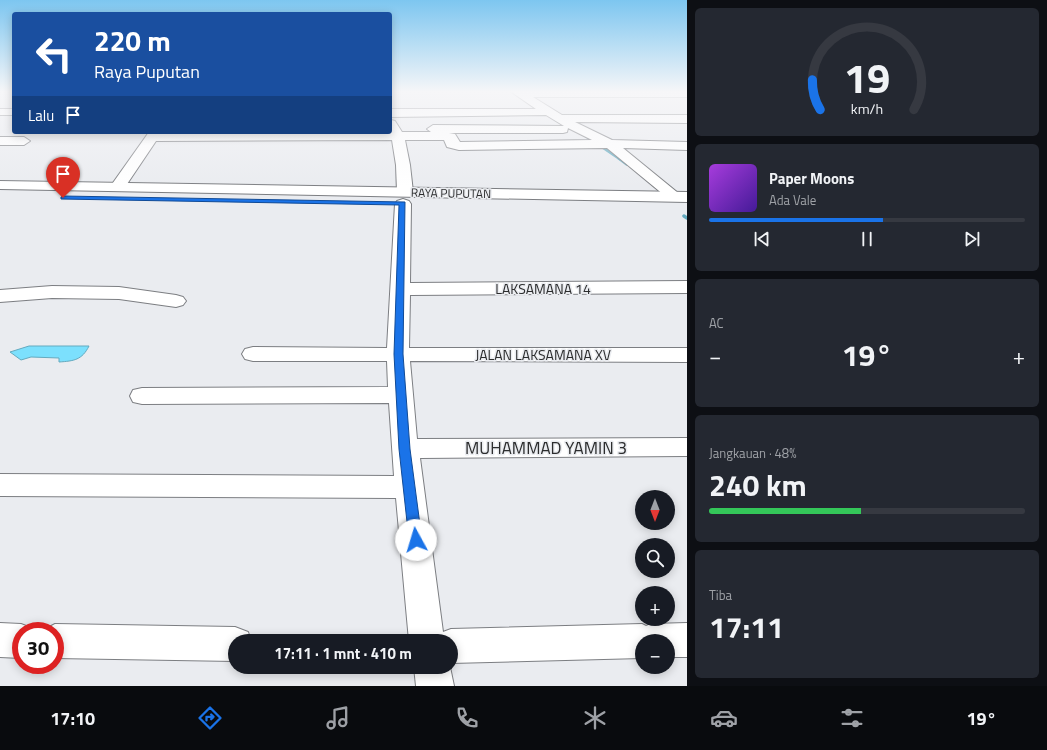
<!DOCTYPE html>
<html lang="id">
<head>
<meta charset="utf-8">
<style>
  body { margin:0; font-family:"Titillium Web",sans-serif; background:#242831; color:#f1f3f6; height:100vh; display:flex; flex-direction:column; font-size:15px; white-space:nowrap }
  * { box-sizing:border-box; margin:0 }
  p { font-size:13px; color:#9ea1a6 }
  .icon { flex:none; width:22px; height:22px; fill:none; stroke:currentColor; stroke-width:2; stroke-linecap:round; stroke-linejoin:round }
  .map { position:relative; flex:1; overflow:hidden }
  .drawer { display:flex; flex-direction:column; gap:8px; padding:8px; background:#0d0f14; width:360px }
  .drawer>* { flex:none }
  .hud { position:absolute; left:12px; top:12px; width:380px; height:122px; border-radius:4px; box-shadow:0 2px 10px #0003; background:#1a4fa0; color:#fff; overflow:hidden }
  .needle { width:26px; rotate:180deg }
  .tools { position:absolute; left:635px; top:490px; display:grid; gap:8px }
  .tools a { display:grid; place-items:center; width:40px; height:40px; border-radius:50%; background:#171b24; box-shadow:0 2px 10px #0003; font-size:20px }
  .speed { position:absolute; left:12px; top:622px; display:flex; gap:8px; font-size:20px; font-weight:700; text-align:center }
  .speed>* { display:grid; place-content:center; width:52px; height:52px; border-radius:50%; background:#171b24; box-shadow:0 2px 10px #0003; line-height:1 }
  .speed .limit { border:6px solid #d22; background:#fff; color:#111 }
  .pin { position:absolute; display:grid; place-items:center; width:34px; height:34px; color:#fff; margin:-41px -17px; border-radius:50% 50% 50% 0; rotate:-45deg; box-shadow:0 0 4px #0007 }
  .pin .icon { rotate:45deg }
  .me { position:absolute; width:44px; margin:-22px; rotate:354deg; stroke-linejoin:round; filter:drop-shadow(0 0 3px #0008) }
  .turn { display:flex; align-items:center; gap:14px; height:84px; padding:0 16px; font-size:18px }
  .turn .icon { width:52px; height:52px; stroke-width:2.5 }
  .turn b { display:block; font-size:28px; line-height:34px }
  .then { display:flex; align-items:center; height:38px; padding:0 16px; background:#0003; gap:8px; font-size:15px }
  .big { font-size:30px; font-weight:700; line-height:1.1 }
  .drawer .widget { flex:1; display:flex; flex-direction:column; justify-content:center; gap:6px; min-width:0; padding:0 14px; border-radius:6px; background:#242831 }
  .drawer .dial { align-items:center; gap:0 }
  .dial svg { height:104px; overflow:visible; fill:none; stroke:#363941; stroke-width:7; stroke-linecap:round; text-anchor:middle }
  .dial text { fill:#f1f3f6; stroke:none }
  .song { display:flex; align-items:center; gap:12px }
  .cover { width:48px; height:48px; border-radius:6px; background:linear-gradient(135deg,hsl(280 70% 55%),hsl(260 70% 35%)) }
  .played { height:4px; border-radius:2px; background:linear-gradient(90deg,#1a73e8 55%,#363941 55%) }
  .keys { display:flex; justify-content:space-around; direction:ltr }
  .heat { display:flex; justify-content:space-between; align-items:center; font-size:22px; direction:ltr }
  .charge { height:6px; border-radius:3px; background:linear-gradient(90deg,#34c759 48%,#363941 0) }
  .trip { position:absolute; left:228px; top:634px; width:230px; height:40px; border-radius:20px; background:#171b24; box-shadow:0 2px 10px #0003; font-weight:700; line-height:40px; text-align:center }
  .tabs { display:flex; height:64px; justify-content:space-around; align-items:center; background:#090b0e; color:#9ea1a6 }
  .tabs .icon { width:28px; height:28px }
  .tabs .current { color:#1a73e8 }
  .tabs b { font-size:18px; color:#f1f3f6 }
  main { display:flex; flex:1; min-height:0 }
  .map>svg:first-child { display:block }
  .water { fill:#7ce0fd; stroke:#64aabf }
  .lines { fill:none; stroke-linecap:round; stroke-linejoin:round }
  .stream-far1 { stroke:#64aabf; stroke-width:3 }
  .stream { stroke:#64aabf; stroke-width:3.5 }
  .minor-casing { stroke:#7c7e82; stroke-width:2 }
  .major-casing { stroke:#7c7e82; stroke-width:2 }
  .minor { fill:#fff; fill-rule:evenodd }
  .major { fill:#fff; fill-rule:evenodd }
  .route { fill:#1a73e8; stroke:#114b97 }
  .labels { text-anchor:middle; dominant-baseline:central; stroke-width:3; stroke-linejoin:round; paint-order:stroke }
  .far-street-label { font-size:12px; fill:#2c2d2e; stroke:#eaecf0 }
  .street-label { font-size:14px; fill:#2c2d2e; stroke:#eaecf0 }
  .near-street-label { font-size:17px; fill:#2c2d2e; stroke:#eaecf0 }
</style>
</head>
<body>
<main>
<div class="map">
<svg width="687" height="686" viewBox="0 0 687 686">
  <rect width="100%" height="100%" fill="#eaecf0"/>
  <path class="water" d="M 29,346 L 89,346 C 82,360 74,361 59,362 L 59,358 L 31,357 L 21,360 L 10,352 Z"/>
  <g class="lines">
    <polyline class="stream-far1" points="586,136 620,159"/>
    <g class="stream">
      <polyline points="619,158 627,164"/>
      <polyline points="684,216 687,218"/>
    </g>
    <g class="minor-casing">
      <g id="minor">
        <path d="M 510,91 L 687,91 L 687,97 L 533,97 L 562,115 L 687,115 L 687,123 L 575,122 L 612,140 L 687,142 L 687,150 L 623,148 L 683,197 L 680,200 L 670,200 L 607,148 L 459,150 L 447,147 L 444,140 L 405,140 L 410,165 L 413,192 L 410,195 L 400,195 L 397,192 L 396,165 L 392,140 L 156,141 L 123,190 L 113,190 L 110,187 L 149,132 L 389,132 L 391,120 L 395,121 L 402,132 L 431,132 L 427,129 L 433,125 L 564,126 L 546,115 L 390,117 L 390,109 L 536,109 ZM 568,128 L 592,140 L 460,142 L 455,134 L 449,133 L 563,133 L 567,132 Z"/>
        <rect x="0" y="109" width="14" height="6"/>
        <polygon points="0,137 24,137 30,141 24,145 0,145"/>
        <polygon points="403,199 409,201 411,204 410,283 687,281 687,293 410,295 409,348 687,348 687,362 410,361 417,439 687,438 687,456 420,458 443,632 451,629 642,624 646,626 651,624 687,623 687,657 668,657 668,641 642,641 642,658 451,663 451,641 409,641 396,498 0,496 0,474 394,476 389,403 142,404 133,402 130,396 133,390 142,388 388,387 387,361 253,361 245,359 242,354 245,349 253,347 387,348 395,204 397,201"/>
        <polygon points="52,286 119,287 176,295 183,297 186,301 183,305 176,307 119,299 52,298 0,302 0,290"/>
        <polygon points="0,623 21,624 34,629 34,631 21,631 21,658 0,657"/>
        <polygon points="55,624 235,627 248,632 251,641 235,641 235,661 55,658 55,631 42,631"/>
        <polygon points="414,667 450,667 454,686 416,686"/>
      </g>
    </g>
    <g class="major-casing">
      <polygon id="major" points="0,181 687,192 687,202 0,189"/>
    </g>
    <use href="#minor" class="minor"/>
    <use href="#major" class="major"/>
  </g>
  <linearGradient id="sky" x2="0" y2="1"><stop stop-color="#7dc6f0"/><stop offset="0.49" stop-color="#f6f6f8"/><stop offset="1" stop-color="#f6f6f8" stop-opacity="0"/></linearGradient>
  <rect width="687" height="187" fill="url(#sky)"/>
  <polygon class="route" points="63,196 405,202 403,354 410,449 422,540 420,544 416,545 411,544 409,540 399,449 394,354 399,205 61,199 61,197"/>
  <g class="labels">
    <g class="far-street-label">
      <text transform="translate(451 193) rotate(1)">RAYA PUPUTAN</text>
    </g>
    <g class="street-label">
      <text x="543" y="288">LAKSAMANA 14</text>
      <text x="543" y="354">JALAN LAKSAMANA XV</text>
    </g>
    <g class="near-street-label">
      <text x="546" y="448">MUHAMMAD YAMIN 3</text>
    </g>
  </g>
</svg>
<div class="tools">
<a><svg class="needle" viewBox="-14 -14 28 28"><path d="M0-13l5 13h-10z" fill="#e53935"/><path d="M0 13l5-13h-10z" fill="#9ea1a6"/></svg></a>
<a><svg class="icon" aria-label="search" viewBox="0 0 24 24"><circle cx="10" cy="10" r="6"/><path d="M15 15l6 6"/></svg></a>
<a>+</a>
<a>−</a>
</div>
<div class="speed"><div class="limit">30</div></div>
<div class="pin" style="left:63px;top:198px;background:#d93025"><svg class="icon" aria-label="arrive" viewBox="0 0 24 24"><path d="M6 21V4h12l-3 4 3 4H6"/></svg></div>
<svg class="me" style="left:416px;top:540px" viewBox="-20 -20 40 40"><circle r="19" fill="#fff"/><path d="M0-13L10 11 0 6-10 11z" fill="#1a73e8"/></svg>
<div class="trip">17:11 · 1 mnt · 410 m</div>
<div class="hud">
<div class="turn"><svg class="icon" aria-label="left" viewBox="0 0 24 24"><path d="M17 20v-9H6M10 6l-5 5 5 5"/></svg><div><b>220 m</b>Raya Puputan</div></div>
<div class="then">Lalu<svg class="icon" aria-label="arrive" viewBox="0 0 24 24"><path d="M6 21V4h12l-3 4 3 4H6"/></svg></div>
</div>
</div>
<section class="drawer">
<div class="widget dial"><svg viewBox="0 0 100 80">
<path d="M14 69A42 42 0 1 1 86 69"/>
<path d="M14 69A42 42 0 0 1 8 46" stroke="#1a73e8"/>
<text x="50" y="56" font-size="32" font-weight="700">19</text>
<text x="50" y="72" font-size="11">km/h</text>
</svg></div>
<div class="widget">
<div class="song"><i class="cover"></i><div><b>Paper Moons</b><p>Ada Vale</p></div></div>
<div class="played"></div>
<div class="keys"><svg class="icon" aria-label="previous" viewBox="0 0 24 24"><path d="M18 5L8 12l10 7zM5 5v14"/></svg><svg class="icon" aria-label="pause" viewBox="0 0 24 24"><path d="M8 5v14M16 5v14"/></svg><svg class="icon" aria-label="next" viewBox="0 0 24 24"><path d="M6 5l10 7-10 7zM19 5v14"/></svg></div>
</div>
<div class="widget"><p>AC</p>
<div class="heat"><a>−</a><b class="big">19°</b><a>+</a></div>
</div>
<div class="widget"><p>Jangkauan · 48%</p><b class="big">240 km</b><div class="charge"></div></div>
<div class="widget"><p>Tiba</p><b class="big">17:11</b></div>
</section>
</main>
<nav class="tabs">
<b>17:10</b>
<svg class="icon current" aria-label="directions" viewBox="0 0 24 24"><path d="M12 3l9 9-9 9-9-9zM9 14v-3h6M13 9l2 2-2 2"/></svg>
<svg class="icon" aria-label="music" viewBox="0 0 24 24"><path d="M9 18V5l10-2v13"/><circle cx="6" cy="18" r="3"/><circle cx="16" cy="16" r="3"/></svg>
<svg class="icon" aria-label="phone" viewBox="0 0 24 24"><path d="M5 4h4l2 5-3 2q2 4 5 5l2-3 5 2v4C11 20 4 13 5 4z"/></svg>
<svg class="icon" aria-label="climate" viewBox="0 0 24 24"><path d="M12 3v18M4 7l16 10M4 17L20 7"/></svg>
<svg class="icon" aria-label="car" viewBox="0 0 24 24"><path d="M5 17H2v-5l4-1 3-4h7l3 4 3 1v5h-3M9 17h6M6 11h13"/><circle cx="7" cy="17" r="2"/><circle cx="17" cy="17" r="2"/></svg>
<svg class="icon" aria-label="filters" viewBox="0 0 24 24"><path d="M4 7h16M4 17h16"/><circle cx="9" cy="7" r="2"/><circle cx="15" cy="17" r="2"/></svg>
<b>19°</b>
</nav>
</body>
</html>
